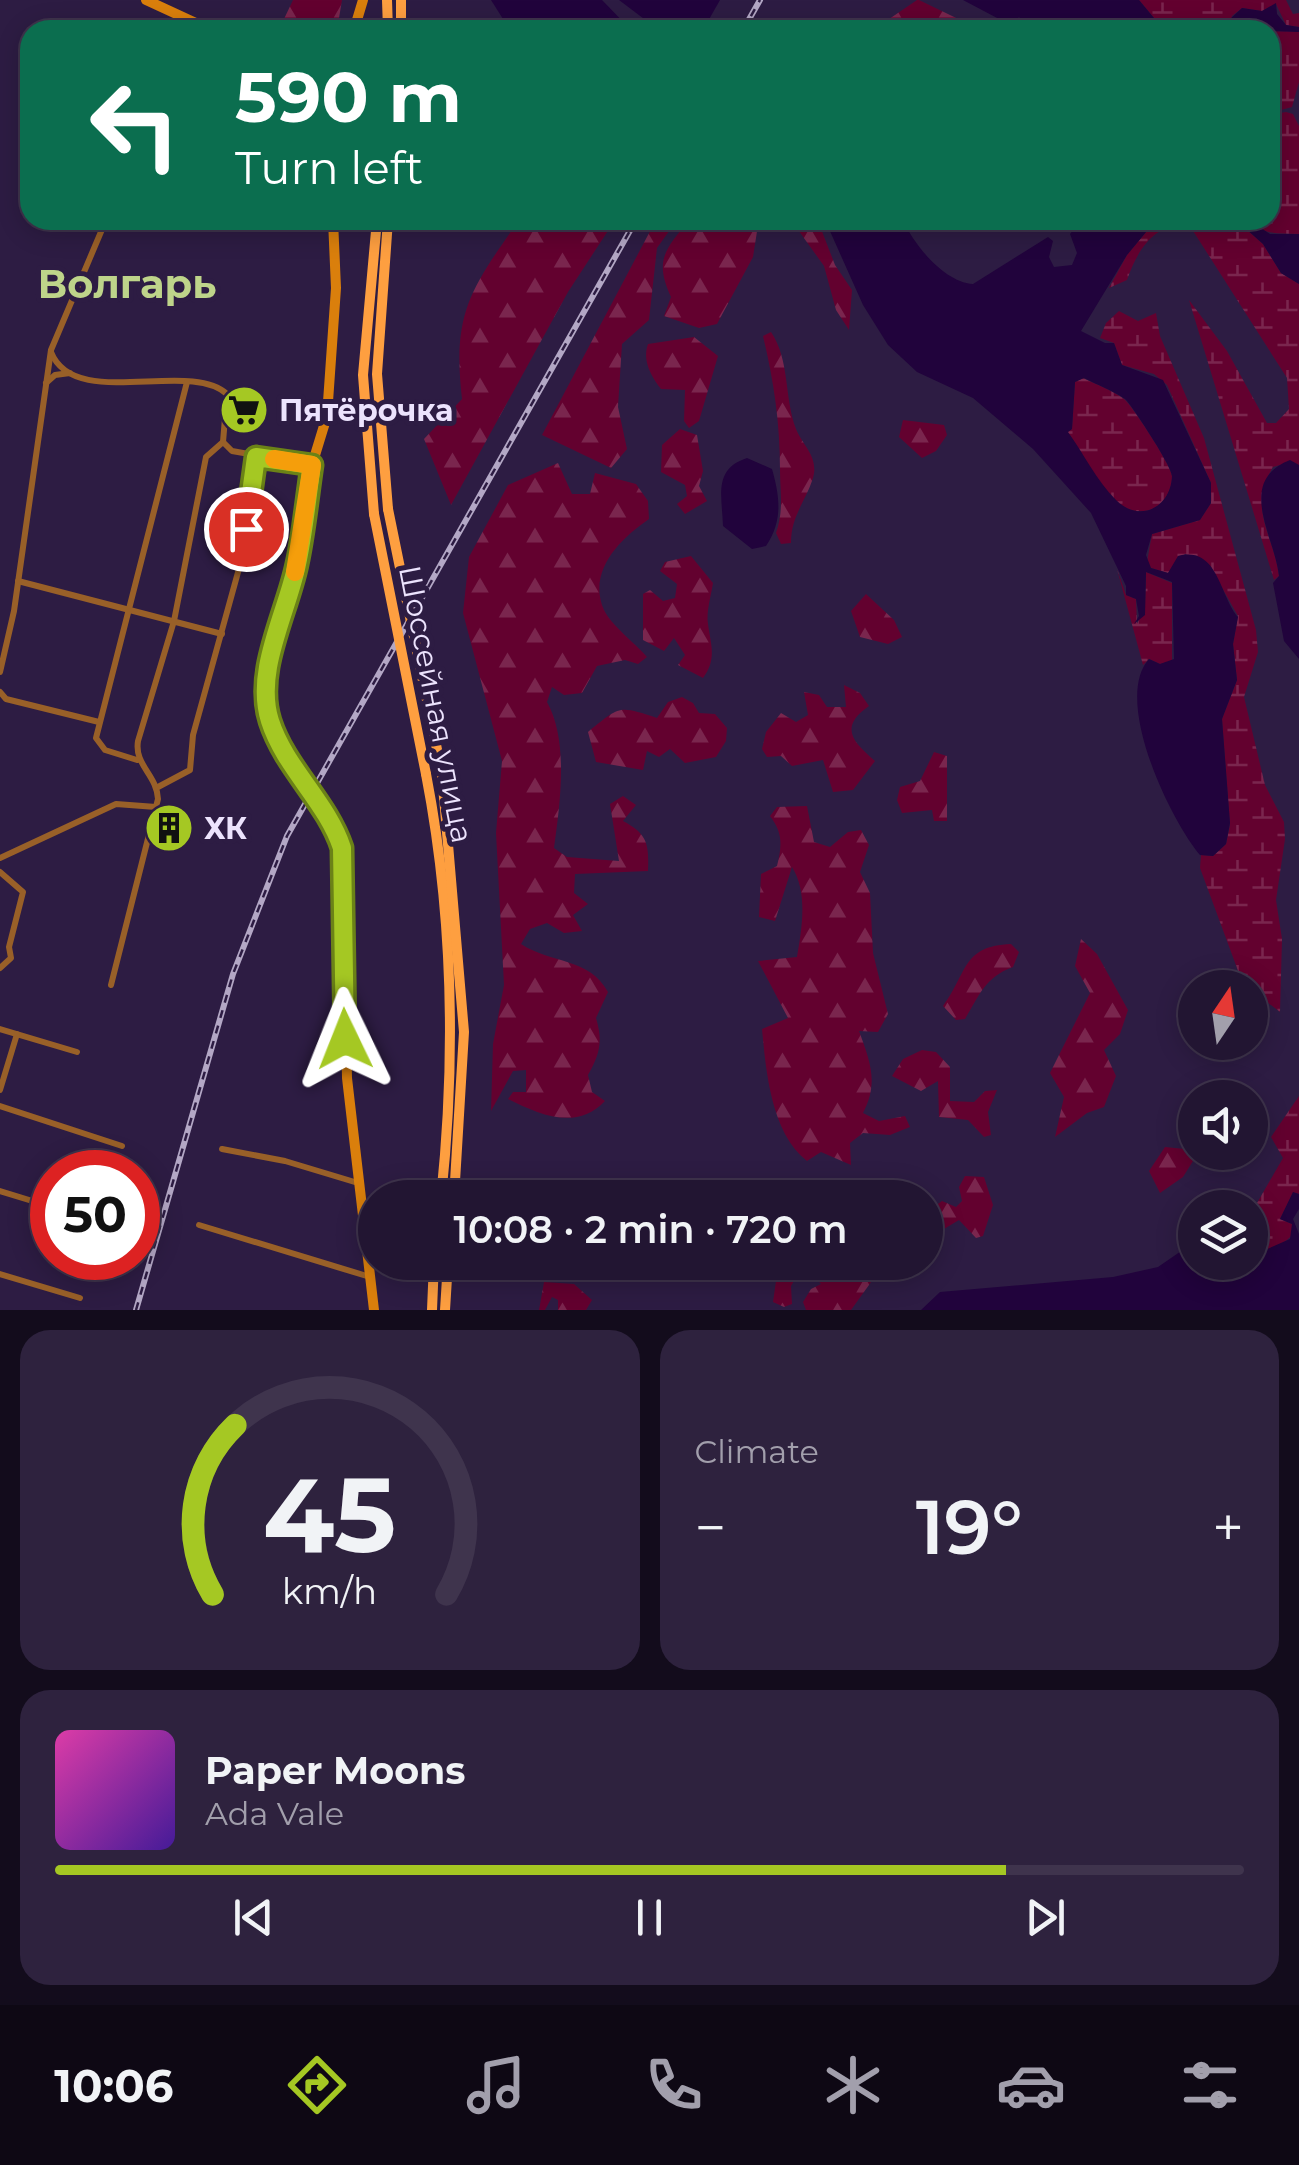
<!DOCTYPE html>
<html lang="en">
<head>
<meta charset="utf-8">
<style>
  body { margin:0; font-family:Montserrat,sans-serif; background:#2e223e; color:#f1f3f6; height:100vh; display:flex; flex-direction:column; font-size:38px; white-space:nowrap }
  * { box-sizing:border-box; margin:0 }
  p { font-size:32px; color:#a29fac }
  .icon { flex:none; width:55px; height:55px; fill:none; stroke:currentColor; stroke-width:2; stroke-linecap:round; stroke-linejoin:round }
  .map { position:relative; height:1310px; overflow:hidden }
  .panel { display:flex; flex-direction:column; gap:20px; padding:20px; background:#130c1c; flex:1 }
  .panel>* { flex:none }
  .banner { position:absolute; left:20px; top:20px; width:1260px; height:210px; border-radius:30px; box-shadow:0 5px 25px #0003,0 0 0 2px #3f344d; background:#0b6e4f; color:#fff; overflow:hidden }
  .needle { width:65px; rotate:13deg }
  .buttons { position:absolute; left:1178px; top:970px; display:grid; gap:20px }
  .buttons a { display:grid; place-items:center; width:90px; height:90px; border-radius:50%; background:#221532; box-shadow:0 5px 25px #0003,0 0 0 2px #3f344d; font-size:50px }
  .speed { position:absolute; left:30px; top:1150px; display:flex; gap:20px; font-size:50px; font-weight:700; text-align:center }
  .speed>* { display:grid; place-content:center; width:130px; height:130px; border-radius:50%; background:#221532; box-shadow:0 5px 25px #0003,0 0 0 2px #3f344d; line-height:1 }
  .speed .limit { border:15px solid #d22; background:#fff; color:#111 }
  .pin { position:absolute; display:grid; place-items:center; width:85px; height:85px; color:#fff; margin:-42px; border:5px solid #fff; border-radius:50%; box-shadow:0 2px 10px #0007 }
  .me { position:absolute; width:110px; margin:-55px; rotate:358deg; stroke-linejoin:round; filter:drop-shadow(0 0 8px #0008) }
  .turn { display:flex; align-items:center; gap:35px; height:210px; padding:0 50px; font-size:45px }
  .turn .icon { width:130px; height:130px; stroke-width:2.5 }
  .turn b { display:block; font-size:70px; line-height:85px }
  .big { font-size:75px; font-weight:600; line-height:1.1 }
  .panel .tile { flex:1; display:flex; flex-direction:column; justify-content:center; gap:15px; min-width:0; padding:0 35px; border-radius:30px; background:#2e223e }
  .panel .dial { align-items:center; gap:0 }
  .dial svg { height:260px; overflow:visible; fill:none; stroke:#3f344d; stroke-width:7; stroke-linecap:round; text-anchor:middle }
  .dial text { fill:#f1f3f6; stroke:none }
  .song { display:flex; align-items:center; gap:30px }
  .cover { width:120px; height:120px; border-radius:15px; background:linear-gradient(135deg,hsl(320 70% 55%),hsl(260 70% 35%)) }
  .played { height:10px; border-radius:5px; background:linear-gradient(90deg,#a5c823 80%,#3f344d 80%) }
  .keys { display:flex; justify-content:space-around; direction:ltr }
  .heat { display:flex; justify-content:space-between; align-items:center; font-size:55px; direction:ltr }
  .panel .tiles { flex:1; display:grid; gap:20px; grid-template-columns:1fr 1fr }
  .tile:last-child { grid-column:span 2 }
  .trip { position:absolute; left:358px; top:1180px; width:585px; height:100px; border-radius:50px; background:#221532; box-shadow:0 5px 25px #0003,0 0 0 2px #3f344d; font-weight:600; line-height:100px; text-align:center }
  .dock { display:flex; height:160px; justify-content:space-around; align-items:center; background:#0e0814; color:#a29fac }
  .dock .icon { width:70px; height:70px }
  .dock .on { color:#a5c823 }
  .dock b { font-size:45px; color:#f1f3f6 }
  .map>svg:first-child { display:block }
  .forest { fill:url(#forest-firs) }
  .wetland { fill:url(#wetland-marsh) }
  .water { fill:#21033c; fill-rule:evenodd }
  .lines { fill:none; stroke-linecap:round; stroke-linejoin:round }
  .street { stroke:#996028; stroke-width:6 }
  .secondary { stroke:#da7f0c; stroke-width:10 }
  .primary { stroke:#fe9f40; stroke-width:10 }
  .rail-casing { stroke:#b3a7c5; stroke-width:6 }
  .rail { stroke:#2d1c43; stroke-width:2.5; stroke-dasharray:8; stroke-linecap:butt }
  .secondary-bridge { stroke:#da7f0c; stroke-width:10 }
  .primary-bridge { stroke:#fe9f40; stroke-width:10 }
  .route-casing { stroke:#6b8217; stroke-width:25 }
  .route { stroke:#a5c823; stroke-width:18 }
  .slow { stroke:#f59e0b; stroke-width:18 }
  .labels { text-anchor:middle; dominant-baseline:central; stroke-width:10; stroke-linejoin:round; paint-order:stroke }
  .poi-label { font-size:30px; font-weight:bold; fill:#ece3fd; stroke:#2d1c43; text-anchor:start }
  .street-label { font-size:30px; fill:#ece3fd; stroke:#2d1c43 }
  .district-label { font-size:40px; font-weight:bold; fill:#bed48a; stroke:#2d1c43 }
</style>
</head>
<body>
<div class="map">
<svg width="1299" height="1310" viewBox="0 0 1299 1310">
  <defs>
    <pattern id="forest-firs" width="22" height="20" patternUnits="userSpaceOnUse" patternTransform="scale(2.5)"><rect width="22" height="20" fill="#63012f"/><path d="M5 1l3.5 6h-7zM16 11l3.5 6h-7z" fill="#7a264e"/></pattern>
    <pattern id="wetland-marsh" width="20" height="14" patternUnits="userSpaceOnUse" patternTransform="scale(2.5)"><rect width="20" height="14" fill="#63012f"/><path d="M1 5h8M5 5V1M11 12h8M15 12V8" fill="none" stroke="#7a264e"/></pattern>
  </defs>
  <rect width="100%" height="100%" fill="#2d1c43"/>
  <g class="forest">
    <polygon points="293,0 342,0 337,30 272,30 284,19"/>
    <polygon points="917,0 919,0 981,30 922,30 925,27 916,19 898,21 898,30 873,30"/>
    <path d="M 519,220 L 615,220 L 568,292 L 451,505 L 424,439 L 462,399 C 452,312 471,289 519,220 Z"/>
    <polygon points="656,220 677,220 657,248 649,320 622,344 618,407 627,449 611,468 542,435"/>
    <path d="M 689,220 L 744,220 L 758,225 L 753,257 L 717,324 L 699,328 L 664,316 L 671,297 C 654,260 665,250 689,220 Z"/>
    <polygon points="791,220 818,221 835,265 852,290 849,330 836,310 824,266"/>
    <path d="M 771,332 C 790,360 784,397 796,429 C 803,446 819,457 813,478 C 805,503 791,516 791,543 L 781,544 L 776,533 C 784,510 780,493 780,470 C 780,423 774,382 763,336 Z"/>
    <path d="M 694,337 L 718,356 L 699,421 L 689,428 L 684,421 L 685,390 L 661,389 C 651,376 642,360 648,344 Z"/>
    <polygon points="903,420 944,425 947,435 936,451 922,458 899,437"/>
    <polygon points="680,429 697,435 703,471 699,486 707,501 685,514 677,504 687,496 685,485 661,472 662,445"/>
    <path d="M 558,463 L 572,494 L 590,494 L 595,473 L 636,484 L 648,501 L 649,519 C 620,539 587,571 604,610 C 611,625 635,643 647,657 L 638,664 L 625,660 L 597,666 L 582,693 L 564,695 L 552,687 L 547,702 C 569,741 560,804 554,848 L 567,857 L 619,861 L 610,804 L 623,796 L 636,805 L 623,821 C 648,834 649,845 648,871 L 575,874 L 574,893 L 588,904 L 573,915 L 582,931 L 564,933 L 547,923 L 530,929 L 521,944 C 551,964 589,957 608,992 L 596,1018 C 603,1041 600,1054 588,1075 L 592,1092 L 605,1101 C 577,1131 540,1115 508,1099 L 513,1092 L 526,1092 L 526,1070 L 513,1071 L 491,1111 L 493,1044 L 504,985 L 496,833 L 502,761 L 463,613 L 469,557 L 508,485 Z"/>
    <path d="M 691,556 L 713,583 C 711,596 706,612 708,624 C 711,646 717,659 703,678 L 678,665 L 685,655 L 674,638 L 664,651 L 643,640 L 643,594 L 650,590 L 663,601 L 675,598 L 677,584 L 660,571 L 665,562 Z"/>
    <polygon points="866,594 894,620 902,637 888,644 860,637 851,611"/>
    <path d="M 844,685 L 860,693 L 869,706 C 839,727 852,741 875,761 L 853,790 L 833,792 L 823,760 L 792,766 L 781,756 L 767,757 L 762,749 L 766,732 L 781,713 L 796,722 L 808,715 L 804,692 L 819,695 L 827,707 L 846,707 Z"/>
    <path d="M 682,697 L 693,703 L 699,713 L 715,714 L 727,728 L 726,741 L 716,757 L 685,763 L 670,749 L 659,757 L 647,751 L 643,770 L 596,762 L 588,732 C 620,706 618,705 657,718 L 668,702 Z"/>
    <polygon points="934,752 947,756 947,821 934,821 932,810 902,813 897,800 900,787 920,781"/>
    <path d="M 807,806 L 814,842 L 830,847 L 848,832 L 861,830 L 869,845 L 860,872 L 870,893 L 873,953 L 888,1014 L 878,1032 L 859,1031 C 870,1061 879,1083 863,1113 L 879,1121 L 905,1116 L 910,1127 L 890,1135 L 863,1133 L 850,1143 L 851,1165 L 821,1152 L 807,1161 C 771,1133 766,1071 762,1029 L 788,1018 L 758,961 L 797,957 C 802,927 808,893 792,867 L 775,921 L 759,917 L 761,874 L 777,866 C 782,845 783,833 770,816 L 777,807 Z"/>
    <polygon points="1081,939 1097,954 1128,1010 1120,1034 1104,1050 1116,1076 1104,1107 1087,1113 1055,1137 1064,1097 1050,1073 1090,993 1075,966"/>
    <path d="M 1011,944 L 1019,952 L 1013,967 C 985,977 979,996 965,1019 L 956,1020 L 943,1006 C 968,972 962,946 1011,944 Z"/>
    <polygon points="922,1050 936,1052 950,1067 950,1101 974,1102 985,1091 997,1090 988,1112 991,1135 984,1137 968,1120 939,1117 938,1081 921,1091 892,1076 903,1059"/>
    <polygon points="1165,1147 1185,1149 1193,1161 1183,1177 1160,1193 1149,1171"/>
    <polygon points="965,1176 984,1177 993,1205 983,1236 976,1238 959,1220 944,1229 935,1206 942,1201 956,1207 962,1201 959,1187"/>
    <polygon points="802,1263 860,1263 874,1278 851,1310 806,1310 803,1302 811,1289 821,1284 811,1273 798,1274 791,1286 792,1304 784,1307 773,1302 777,1274"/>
    <polygon points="544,1282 574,1284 592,1300 586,1310 558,1310 558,1300 552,1297 545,1310 539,1310"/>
  </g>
  <g class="wetland">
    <polygon points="1139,0 1286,0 1293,14 1299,13 1299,27 1286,25 1276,4 1262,11 1242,8 1232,16 1228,30 1164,30"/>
    <polygon points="1277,28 1299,32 1299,82 1292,107 1270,113 1270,34"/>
    <path d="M 1286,112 L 1293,114 L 1299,126 L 1299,234 C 1279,233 1263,236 1249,220 L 1270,220 L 1270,115 Z"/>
    <path d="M 1156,220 L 1236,220 L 1263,244 L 1281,273 L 1299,284 L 1299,465 L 1287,463 L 1273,467 C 1247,510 1274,535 1279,576 L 1274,580 L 1189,300 L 1227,351 L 1267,423 L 1276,423 L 1289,409 L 1287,378 L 1188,223 C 1153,225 1138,249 1127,280 L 1109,288 L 1127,255 Z"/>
    <polygon points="1119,311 1138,321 1156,313 1160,336 1204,438 1256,630 1258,652 1244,697 1265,785 1284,822 1285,839 1276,900 1282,939 1280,1012 1263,999 1250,998 1250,988 1244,987 1200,868 1201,855 1213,856 1226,844 1230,825 1222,719 1237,680 1233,644 1238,616 1208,563 1185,554 1168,573 1151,568 1147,562 1152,534 1200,520 1211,503 1211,483 1167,385 1154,374 1122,365 1114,343 1100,338 1106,323"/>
    <path d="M 1083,378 C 1097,385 1112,390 1124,399 C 1131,404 1172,466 1172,476 C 1172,507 1141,523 1115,501 C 1095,483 1083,453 1067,432 L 1072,429 L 1075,382 Z"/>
    <polygon points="1117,569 1126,595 1136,599 1137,624 1145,607 1146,572 1172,583 1172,661 1160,664 1149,659 1143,665"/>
    <path d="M 1299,1096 L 1299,1194 L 1293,1193 L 1280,1219 L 1292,1224 L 1294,1232 C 1288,1243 1266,1253 1252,1252 L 1250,1215 L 1283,1158 L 1271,1137 Z"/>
  </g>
  <g class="water">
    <polygon points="491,0 602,0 631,30 510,30"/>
    <polygon points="619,0 720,0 703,30 656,28"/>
    <polygon points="963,0 1139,0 1164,30 1085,30 1074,21 1022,23 1019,17 1016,22 999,19"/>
    <polygon points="1276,3 1277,14 1286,25 1299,27 1299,32 1228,30 1229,20 1242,8 1262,11"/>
    <path d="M 825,220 L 903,220 C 913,243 943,282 973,284 L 1048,237 L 1053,241 L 1049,257 L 1054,267 L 1072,265 L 1077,253 L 1070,234 L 1081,220 L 1156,220 L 1127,255 L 1081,331 L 1105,343 L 1114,343 L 1122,365 L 1163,380 L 1211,483 L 1211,503 L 1200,520 L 1152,534 L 1146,555 L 1151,568 L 1168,573 L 1178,556 C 1218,545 1220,597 1238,617 L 1233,644 L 1237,680 L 1222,719 L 1230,823 L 1226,844 L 1213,856 L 1200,855 C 1171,821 1112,700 1149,659 L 1160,664 L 1174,659 L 1172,582 L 1146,572 L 1145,615 L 1134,624 L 1139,616 L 1136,599 L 1126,595 L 1126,586 L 1091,513 L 1033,449 L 973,398 L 917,372 L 888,345 L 863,305 ZM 1084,378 C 1097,385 1112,390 1125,399 C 1131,404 1172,466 1172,476 C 1171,507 1140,524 1116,500 C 1096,480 1084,454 1068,432 L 1072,429 L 1075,382 Z"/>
    <polygon points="1236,220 1249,220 1270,234 1299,234 1299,284 1281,273 1263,244"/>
    <path d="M 747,458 L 772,469 C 780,497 783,521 766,546 L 752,549 L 723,526 C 722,496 713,469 747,458 Z"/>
    <path d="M 1290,460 L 1299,465 L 1299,659 L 1284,641 L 1273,583 L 1279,576 C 1275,536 1235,482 1290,460 Z"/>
    <polygon points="1293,1192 1299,1194 1299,1209 1293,1219 1299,1234 1299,1310 921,1310 940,1292 1113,1277 1158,1267 1187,1247 1195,1247 1195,1262 1250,1262 1250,1251 1258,1253 1290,1239 1292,1224 1280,1219"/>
  </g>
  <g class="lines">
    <g class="street">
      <path d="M 51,352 C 74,411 189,359 227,394 L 223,442 L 232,451 L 312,465"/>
      <polyline points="46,383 55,375 70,373"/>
      <polyline points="18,581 222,634"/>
      <polyline points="0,672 14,611 51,350 106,220"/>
      <polyline points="0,692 6,699 99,722"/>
      <polyline points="137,760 105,750 96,738 187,382"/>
      <polyline points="158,787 190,770 193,735 240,565 256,457"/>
      <polyline points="0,858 116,804 156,807"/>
      <polyline points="0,872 23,892 9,947 11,958 0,968"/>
      <path d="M 111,985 L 158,799 C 157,775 134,765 138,741 L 174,621 L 206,457 L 223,442"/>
      <polyline points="0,1029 77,1052"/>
      <polyline points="0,1090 17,1034"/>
      <polyline points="0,1106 122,1146"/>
      <polyline points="222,1149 285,1161 358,1183"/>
      <polyline points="0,1191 52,1207"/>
      <polyline points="199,1225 370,1277"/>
      <polyline points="0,1274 80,1298"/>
    </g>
    <g class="secondary">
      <polyline points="146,0 211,30"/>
      <polyline points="354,30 363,0"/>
      <polyline points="284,750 269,718 266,679 288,605 312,465 327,416 336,288 333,220"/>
      <polyline points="321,808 335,825 342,847 347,1078 374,1310"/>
    </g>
    <g class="primary">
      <polyline points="387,0 388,30"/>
      <polyline points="401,0 401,30"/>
      <polyline points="388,220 377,374 388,509"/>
      <polyline points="374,514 363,375 377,220"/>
      <path d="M 426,774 C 453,914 456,1056 441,1198"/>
      <polyline points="442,774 464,1032 454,1198"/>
      <polyline points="432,1310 434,1262"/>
      <polyline points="445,1310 448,1262"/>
    </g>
    <g class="rail-casing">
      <g id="rail">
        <polyline points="743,30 760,0"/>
        <polyline points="136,1310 233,974 287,836 636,220"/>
      </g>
    </g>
    <use href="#rail" class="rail"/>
    <polyline class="secondary-bridge" points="284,750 321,808"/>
    <g class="primary-bridge">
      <polyline points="388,509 442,774"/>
      <polyline points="374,514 426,774"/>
    </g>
  </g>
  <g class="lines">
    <g class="route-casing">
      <path id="route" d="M 246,529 L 256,457 L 312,465 C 307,498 304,532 297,564 C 287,613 254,671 270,721 C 285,768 327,802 342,848 L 345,1039"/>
    </g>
    <use href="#route" class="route"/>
    <polyline class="slow" points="274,459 312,465 295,572"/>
  </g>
  <defs>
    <g id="supermarket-disc" transform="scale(2.5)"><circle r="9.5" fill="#a5c823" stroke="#2d1c43"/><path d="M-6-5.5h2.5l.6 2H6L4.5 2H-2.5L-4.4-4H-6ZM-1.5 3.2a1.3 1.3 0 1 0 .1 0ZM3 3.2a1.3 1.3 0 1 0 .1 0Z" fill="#111"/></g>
    <g id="building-disc" transform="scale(2.5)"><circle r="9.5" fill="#a5c823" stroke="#2d1c43"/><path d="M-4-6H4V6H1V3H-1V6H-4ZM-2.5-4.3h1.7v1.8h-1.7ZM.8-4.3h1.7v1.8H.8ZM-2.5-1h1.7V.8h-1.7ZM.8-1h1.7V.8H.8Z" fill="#111"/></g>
  </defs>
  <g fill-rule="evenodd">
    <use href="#supermarket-disc" x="244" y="410"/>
    <use href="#building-disc" x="169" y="828"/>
  </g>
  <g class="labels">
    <g class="poi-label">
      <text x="279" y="410">Пятёрочка</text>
      <text x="204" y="828">ХК</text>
    </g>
    <g class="street-label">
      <text transform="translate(436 704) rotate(79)">Шоссейная улица</text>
    </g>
    <g class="district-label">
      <text x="127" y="283">Волгарь</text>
    </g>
  </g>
</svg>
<div class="buttons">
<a><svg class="needle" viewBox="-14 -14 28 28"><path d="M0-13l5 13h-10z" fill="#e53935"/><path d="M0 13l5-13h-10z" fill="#a29fac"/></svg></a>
<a><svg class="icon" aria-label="sound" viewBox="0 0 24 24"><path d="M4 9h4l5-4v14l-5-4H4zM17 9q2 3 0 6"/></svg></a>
<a><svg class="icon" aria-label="layers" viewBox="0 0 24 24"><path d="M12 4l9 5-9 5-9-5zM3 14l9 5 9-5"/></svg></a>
</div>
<div class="speed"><div class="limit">50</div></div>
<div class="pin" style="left:246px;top:529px;background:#d93025"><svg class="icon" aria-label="arrive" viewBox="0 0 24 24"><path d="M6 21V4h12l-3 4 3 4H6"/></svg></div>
<svg class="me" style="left:345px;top:1039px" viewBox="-20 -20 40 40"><path d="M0-17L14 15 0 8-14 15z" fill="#a5c823" stroke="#fff" stroke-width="4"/></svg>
<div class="trip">10:08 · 2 min · 720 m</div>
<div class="banner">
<div class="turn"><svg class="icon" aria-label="left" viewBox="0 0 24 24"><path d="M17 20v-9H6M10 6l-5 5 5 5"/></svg><div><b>590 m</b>Turn left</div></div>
</div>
</div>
<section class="panel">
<div class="tiles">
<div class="tile dial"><svg viewBox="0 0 100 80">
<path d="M14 69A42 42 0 1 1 86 69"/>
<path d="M14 69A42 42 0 0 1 21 17" stroke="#a5c823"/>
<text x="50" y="56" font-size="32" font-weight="700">45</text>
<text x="50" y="72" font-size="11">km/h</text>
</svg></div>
<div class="tile"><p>Climate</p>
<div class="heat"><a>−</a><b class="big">19°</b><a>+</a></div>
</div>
<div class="tile">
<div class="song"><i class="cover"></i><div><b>Paper Moons</b><p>Ada Vale</p></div></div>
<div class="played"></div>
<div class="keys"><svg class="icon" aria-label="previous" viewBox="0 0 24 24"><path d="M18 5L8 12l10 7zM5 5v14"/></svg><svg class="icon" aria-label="pause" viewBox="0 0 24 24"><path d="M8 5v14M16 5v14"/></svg><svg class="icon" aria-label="next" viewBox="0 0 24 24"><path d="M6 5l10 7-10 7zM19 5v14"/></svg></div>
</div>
</div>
</section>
<nav class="dock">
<b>10:06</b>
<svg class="icon on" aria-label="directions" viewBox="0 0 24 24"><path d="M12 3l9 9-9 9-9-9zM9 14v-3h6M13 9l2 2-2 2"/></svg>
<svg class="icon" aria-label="music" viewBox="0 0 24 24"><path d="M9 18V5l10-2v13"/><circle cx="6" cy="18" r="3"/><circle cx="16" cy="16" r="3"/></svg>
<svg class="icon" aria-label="phone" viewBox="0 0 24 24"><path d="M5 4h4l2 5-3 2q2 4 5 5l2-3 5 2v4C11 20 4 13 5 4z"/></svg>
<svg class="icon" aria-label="climate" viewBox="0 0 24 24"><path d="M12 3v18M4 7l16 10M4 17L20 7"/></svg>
<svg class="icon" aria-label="car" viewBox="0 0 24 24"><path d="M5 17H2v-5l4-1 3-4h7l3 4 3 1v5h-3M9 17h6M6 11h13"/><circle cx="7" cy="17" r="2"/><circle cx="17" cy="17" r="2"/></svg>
<svg class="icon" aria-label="filters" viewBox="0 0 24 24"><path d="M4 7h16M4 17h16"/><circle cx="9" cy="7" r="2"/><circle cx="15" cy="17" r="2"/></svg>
</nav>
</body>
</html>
